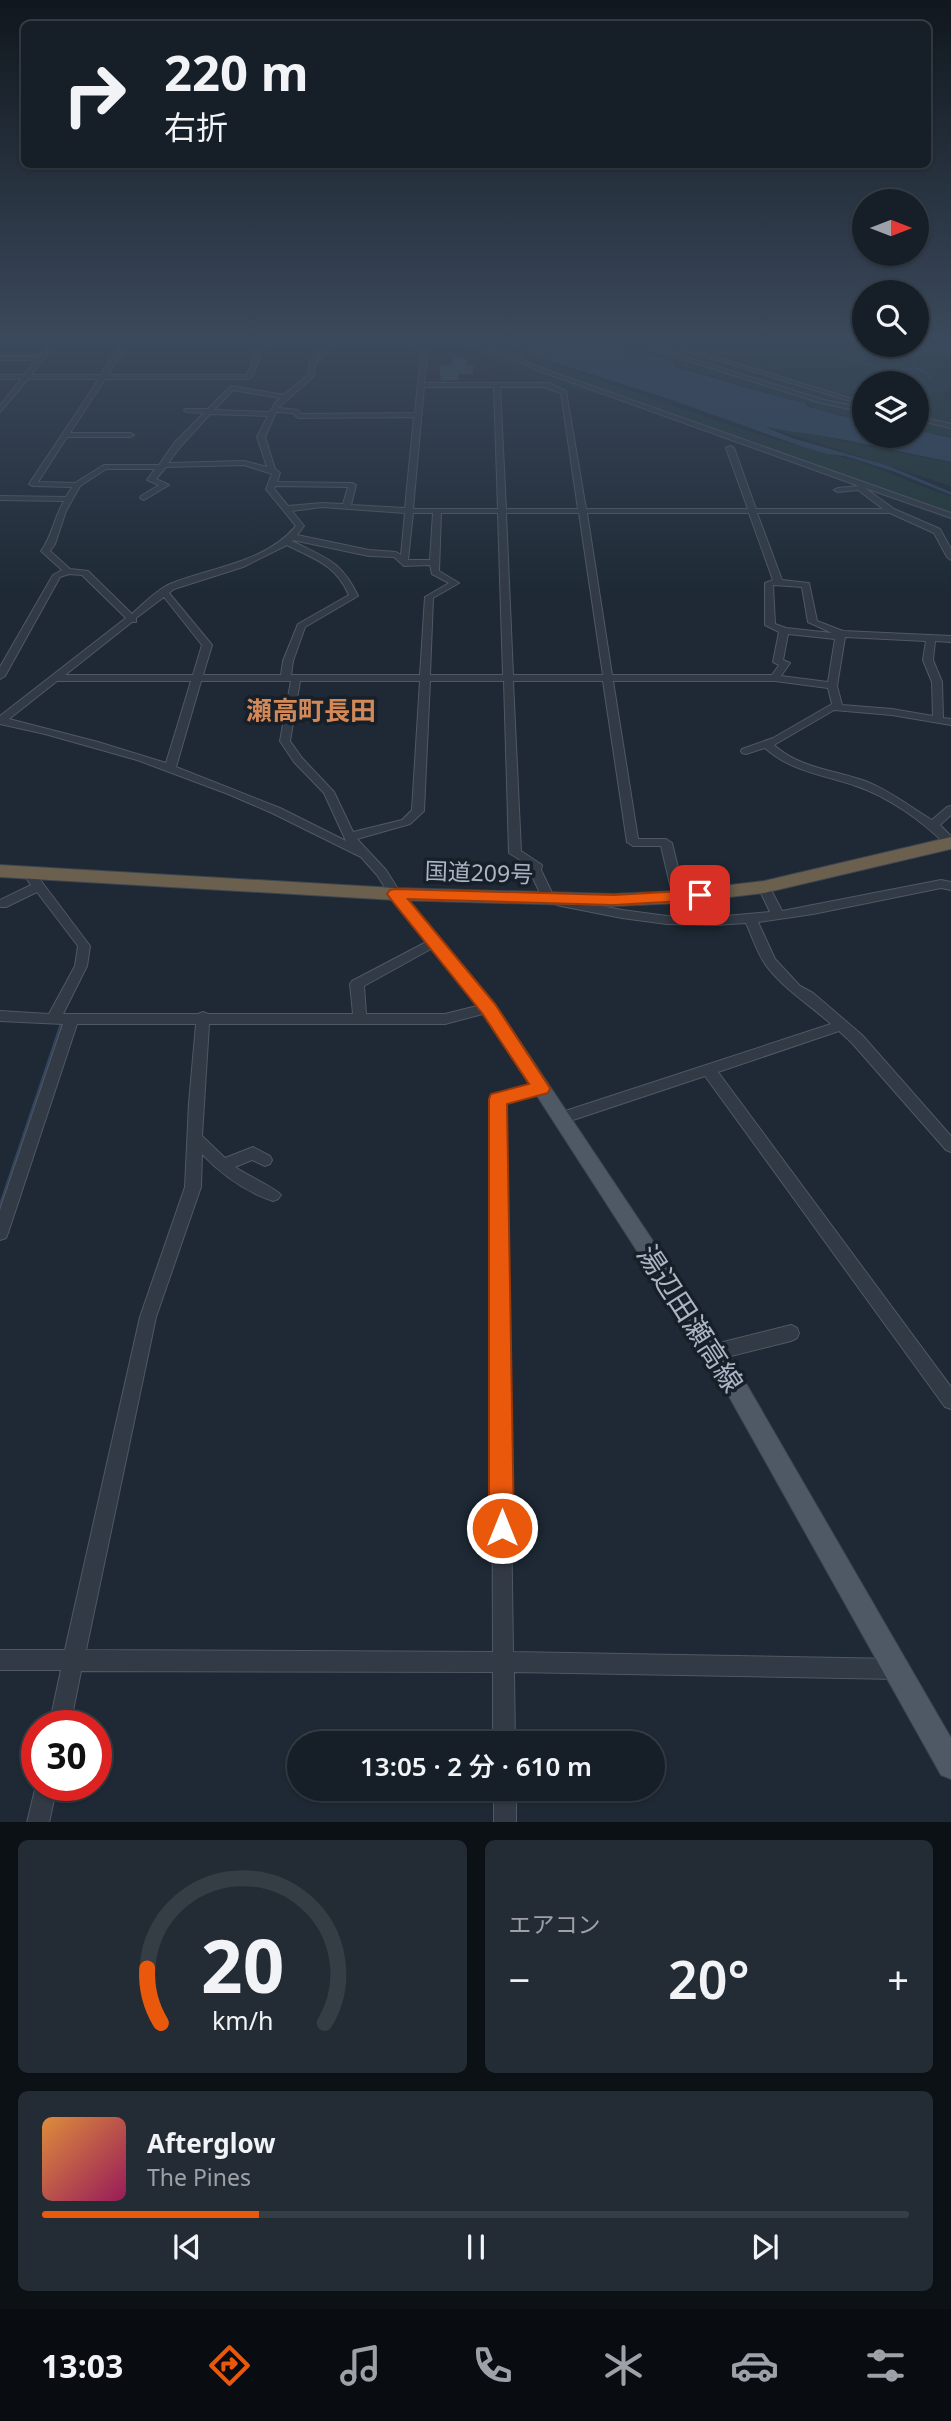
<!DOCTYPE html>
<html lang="ja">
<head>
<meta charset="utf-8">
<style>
  body { margin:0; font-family:"Noto Sans","Noto Sans JP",sans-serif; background:#232c34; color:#f1f3f6; height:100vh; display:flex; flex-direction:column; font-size:26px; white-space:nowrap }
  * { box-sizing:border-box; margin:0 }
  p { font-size:23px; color:#9ea2a8 }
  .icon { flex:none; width:38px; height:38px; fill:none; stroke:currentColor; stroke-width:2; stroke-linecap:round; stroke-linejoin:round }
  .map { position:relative; height:1822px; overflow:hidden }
  .details { display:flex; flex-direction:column; gap:18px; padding:18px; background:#0c1116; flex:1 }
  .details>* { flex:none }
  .banner { position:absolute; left:21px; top:21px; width:910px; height:147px; border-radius:10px; box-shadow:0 2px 5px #0004,0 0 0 2px #353d45; background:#161f28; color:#f1f3f6; overflow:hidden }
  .needle { width:46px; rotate:90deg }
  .buttons { position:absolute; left:852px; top:189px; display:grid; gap:14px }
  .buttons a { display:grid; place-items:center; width:77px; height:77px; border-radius:50%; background:#161f28; box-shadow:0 2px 5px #0004,0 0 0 2px #353d45; font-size:35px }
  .speed { position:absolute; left:21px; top:1710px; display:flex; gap:14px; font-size:35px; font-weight:700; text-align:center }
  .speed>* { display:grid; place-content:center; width:91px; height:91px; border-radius:50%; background:#161f28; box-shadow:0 2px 5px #0004,0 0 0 2px #353d45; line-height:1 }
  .speed .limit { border:10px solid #d22; background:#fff; color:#111 }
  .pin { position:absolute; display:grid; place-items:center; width:60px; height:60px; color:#fff; margin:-30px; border-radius:14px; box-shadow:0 4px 10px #0006 }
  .me { position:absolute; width:77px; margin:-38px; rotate:0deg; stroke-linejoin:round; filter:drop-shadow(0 0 5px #0008) }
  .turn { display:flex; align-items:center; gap:24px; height:147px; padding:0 28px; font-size:32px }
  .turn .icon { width:91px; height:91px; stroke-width:2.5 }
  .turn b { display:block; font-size:49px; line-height:60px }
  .big { font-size:52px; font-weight:600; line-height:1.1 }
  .details .widget { flex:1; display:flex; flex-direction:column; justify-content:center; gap:10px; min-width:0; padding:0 24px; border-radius:10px; background:#232c34 }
  .details .dial { align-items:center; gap:0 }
  .dial svg { height:182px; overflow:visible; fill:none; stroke:#353d45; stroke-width:7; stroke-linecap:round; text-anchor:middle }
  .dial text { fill:#f1f3f6; stroke:none }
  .song { display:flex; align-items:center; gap:21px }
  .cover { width:84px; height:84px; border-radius:10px; background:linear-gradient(135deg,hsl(30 70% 55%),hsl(330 70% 35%)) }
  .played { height:7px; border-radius:4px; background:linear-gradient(90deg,#ea580c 25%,#353d45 25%) }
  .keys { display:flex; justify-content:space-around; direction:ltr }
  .heat { display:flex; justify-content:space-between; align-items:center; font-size:38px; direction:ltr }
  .details .tiles { flex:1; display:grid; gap:18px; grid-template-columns:1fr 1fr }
  .widget:last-child { grid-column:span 2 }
  .trip { position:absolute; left:287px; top:1731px; width:378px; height:70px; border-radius:35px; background:#161f28; box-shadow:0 2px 5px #0004,0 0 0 2px #353d45; font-weight:600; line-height:70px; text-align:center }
  .menu { display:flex; height:112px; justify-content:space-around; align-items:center; background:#090c10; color:#9ea2a8 }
  .menu .icon { width:49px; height:49px }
  .menu .active { color:#ea580c }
  .menu b { font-size:32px; color:#f1f3f6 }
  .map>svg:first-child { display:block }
  .medical { fill:#2b2936 }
  .green { fill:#213637 }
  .water { fill:#31445c }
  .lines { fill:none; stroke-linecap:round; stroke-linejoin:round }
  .stream-far1 { stroke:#31445c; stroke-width:2 }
  .stream { stroke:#31445c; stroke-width:4.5 }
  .building { fill:#414e5d }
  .minor-casing { stroke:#4f5864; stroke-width:2 }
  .major-casing { stroke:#3b434f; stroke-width:2 }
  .highway-casing { stroke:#3c4550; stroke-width:2 }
  .minor { fill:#323a45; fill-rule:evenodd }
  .major { fill:#4f5966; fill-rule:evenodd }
  .highway { fill:#6b5f4e; fill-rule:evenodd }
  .route { fill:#ea580c; stroke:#983908; stroke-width:2 }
  .labels { text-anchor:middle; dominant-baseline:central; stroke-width:7; stroke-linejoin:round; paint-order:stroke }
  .street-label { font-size:23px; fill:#abb5c3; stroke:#171f29 }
  .quarter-label { font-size:26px; font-weight:bold; fill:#d28857; stroke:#171f29 }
  .near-street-label { font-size:28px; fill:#abb5c3; stroke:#171f29 }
</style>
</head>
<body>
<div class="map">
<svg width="951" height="1823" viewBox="0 0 951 1823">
  <rect width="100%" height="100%" fill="#1e2935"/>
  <polygon class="medical" points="403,339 446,339 490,361 491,384 423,384 424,354 428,352"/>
  <g class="green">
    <polygon points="449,339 466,339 539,371 601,394 548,384"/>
    <path d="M 471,339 L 489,339 L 524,354 C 630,389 736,432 845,458 C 881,466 915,486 951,496 L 951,514 L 591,388 Z"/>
    <path d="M 604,339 L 864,339 L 864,345 L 917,345 L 917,339 L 951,339 L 951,388 L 945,393 L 944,398 L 951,404 L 951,437 L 917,430 L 917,383 L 864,383 L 864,418 C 846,416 819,413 805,402 C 745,393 693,364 632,352 L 630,347 Z"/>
    <polygon points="774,427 951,463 951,486 771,428"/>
  </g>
  <g class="water">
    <path d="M 495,339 L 603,339 L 631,349 L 627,352 L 658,357 L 675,364 L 673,367 C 721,379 758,393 806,403 L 806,406 L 841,416 L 864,419 L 864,436 L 917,436 L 917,430 L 951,438 L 951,462 L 840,439 L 765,427 L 792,438 L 886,465 L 951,492 L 951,495 L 895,472 L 845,456 L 827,454 L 803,447 L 666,398 L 541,358 Z"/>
    <path d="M 917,339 L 951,342 L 951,354 L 916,355 L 913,362 L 916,368 L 890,372 L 891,375 L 890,375 C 869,362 843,360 822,349 L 835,356 L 861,361 L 888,372 L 915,367 L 912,361 L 914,355 L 896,352 L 885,345 L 917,345 Z"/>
  </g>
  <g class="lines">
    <polyline class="stream-far1" points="915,368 926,372 930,378"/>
    <polyline class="stream" points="0,1208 62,1024"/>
  </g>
  <polygon class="building" points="453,358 467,359 467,365 473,365 473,374 458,374 458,380 441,380 439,365 452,365"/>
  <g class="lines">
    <g class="minor-casing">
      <g id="minor">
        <path d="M 53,339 L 59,339 L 31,375 L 101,375 L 125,339 L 131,339 L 108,375 L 247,375 L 261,339 L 267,339 L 252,377 L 249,379 L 105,379 L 70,433 L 130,433 L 134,435 L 130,437 L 67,437 L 38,482 L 75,483 L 104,465 L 159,465 L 175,442 L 204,413 L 187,412 L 184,410 L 185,409 L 208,409 L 231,386 L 284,395 L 309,374 L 310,361 L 335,339 L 342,339 L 315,363 L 314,376 L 278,408 L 298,410 L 301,414 L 415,413 L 421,353 L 398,339 L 405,339 L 427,352 L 424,383 L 549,383 L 566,391 L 586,509 L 748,509 L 726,448 L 730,446 L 734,448 L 756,509 L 883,509 L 858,490 L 838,492 L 834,490 L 838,488 L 859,486 L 537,370 L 467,339 L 475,339 L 541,368 L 951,513 L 951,518 L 865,488 L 894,509 L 940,529 L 951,549 L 951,560 L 947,557 L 934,533 L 890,513 L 757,513 L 782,580 L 809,583 L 817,621 L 843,631 L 951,636 L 951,642 L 935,641 L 933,660 L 942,682 L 943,718 L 951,719 L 951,725 L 892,715 L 834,710 L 774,745 C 799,768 834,770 865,781 C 889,790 910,807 932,820 L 947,807 L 951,806 L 951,815 L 940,825 L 951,836 L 951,847 L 947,846 C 924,822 887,796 856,786 C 824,775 790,771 765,748 L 746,754 L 742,753 L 741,751 L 742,749 L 773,738 L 832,704 L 828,688 L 775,681 L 613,681 L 638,839 L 666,839 L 672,843 L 685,897 L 679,901 L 673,897 L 661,846 L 633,846 L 627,842 L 603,681 L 513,681 L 521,851 L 542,865 L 541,870 L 555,899 L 549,903 L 543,899 L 529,870 L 530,866 L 509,853 L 504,681 L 430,681 L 424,811 L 410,824 L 357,839 L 386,870 L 401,894 L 395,898 L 391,897 L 377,875 L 361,857 L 272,813 L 228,794 L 137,760 L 45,734 L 0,724 L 0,716 L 126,618 L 82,575 L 69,574 L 60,577 L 5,676 L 0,679 L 0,667 L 53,575 L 62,570 L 41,551 C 52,537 54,517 64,501 L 0,500 L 0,496 L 66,497 L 72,487 L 33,486 L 29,484 L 99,379 L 28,379 L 0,412 L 0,406 L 21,379 L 0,379 L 0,375 L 24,375 L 36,360 L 0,360 L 0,356 L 39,356 ZM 424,387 L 494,387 L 498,509 L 413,509 ZM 500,387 L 543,387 L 561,393 L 578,509 L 506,509 ZM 233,390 L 280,398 L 275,403 L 270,412 L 214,410 ZM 276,412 L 293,413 L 298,418 L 414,417 L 405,508 L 351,505 L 356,485 L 352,483 L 277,482 L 280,473 L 275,469 L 265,437 ZM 210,414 L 268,416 L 257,437 L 267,467 L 244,461 L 168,463 L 181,446 ZM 244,465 L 272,474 L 266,489 L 296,526 C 265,563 212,567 170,584 C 157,590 143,604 132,614 L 88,571 L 70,569 L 50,551 L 55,544 L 66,511 L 80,486 L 106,469 L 155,469 L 147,480 L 159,485 L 141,496 L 140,498 L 144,500 L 169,485 L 156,479 L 166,467 ZM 275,486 L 348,487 L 343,504 L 322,503 L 288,506 L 274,489 ZM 322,507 L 405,513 L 401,555 L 396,552 L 369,550 L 297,535 L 304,526 L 292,511 ZM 413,513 L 433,513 L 430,560 L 408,560 ZM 441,513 L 498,513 L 503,675 L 430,675 L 433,598 L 459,583 L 439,571 ZM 506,513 L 579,513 L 603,675 L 513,675 ZM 587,513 L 749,513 L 773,580 L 765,583 L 765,625 L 779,632 L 773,662 L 779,665 L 772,675 L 612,675 ZM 293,540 L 369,556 L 394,557 L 404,566 L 430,565 L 432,574 L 449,583 L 425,597 L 420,675 L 291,675 L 293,661 L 305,627 L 358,596 C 341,560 325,558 292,541 ZM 287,545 C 316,560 335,564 349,595 L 298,624 L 283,661 L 281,675 L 203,675 L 212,645 L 169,593 L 174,589 L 243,567 ZM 773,585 L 802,587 L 808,622 L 832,633 L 786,628 L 775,624 ZM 164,597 L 202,645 L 193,675 L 65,675 L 132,622 L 136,622 L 136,618 ZM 788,634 L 835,639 L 828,682 L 781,676 L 790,663 L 783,660 ZM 845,637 L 926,641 L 923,660 L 932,682 L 933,716 L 892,709 L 842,705 L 837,686 ZM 57,681 L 191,681 L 166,763 L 98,742 L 9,719 ZM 201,681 L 291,681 L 280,741 L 294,762 L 324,793 L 346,841 L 280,808 L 176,767 ZM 300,681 L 420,681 L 412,810 L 402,820 L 353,832 L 334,792 L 302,758 L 290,741 Z"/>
        <polygon points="620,339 629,339 824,400 864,408 864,412 821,403"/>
        <polygon points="648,339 657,339 862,402 857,403"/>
        <polygon points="917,416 951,424 951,428 917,420"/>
        <path d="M 28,868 L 32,869 L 90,946 L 87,966 L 63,1014 L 198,1014 L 203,1012 L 208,1014 L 353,1014 L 350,984 L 352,981 L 434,938 L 438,939 L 440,942 L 438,945 L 364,986 L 366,1014 L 445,1014 L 489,1003 L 494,1005 L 496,1008 L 494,1011 L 445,1024 L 209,1024 L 202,1136 L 225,1158 L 253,1147 L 270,1156 L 272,1160 L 270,1164 L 265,1166 L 252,1160 L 235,1167 C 245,1174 277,1189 281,1195 L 278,1199 L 273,1201 C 244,1191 222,1175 202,1154 L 201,1187 L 156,1317 L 86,1650 L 493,1652 L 491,1099 L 493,1095 L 541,1083 L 546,1084 L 548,1088 L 546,1092 L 505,1103 L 513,1652 L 896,1659 L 903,1662 L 906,1669 L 903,1676 L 896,1679 L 514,1672 L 515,1743 L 493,1743 L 493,1672 L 81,1671 L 70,1726 L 49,1726 L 61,1670 L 0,1670 L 0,1650 L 65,1650 L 140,1317 L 185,1187 L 189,1103 L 196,1024 L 77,1024 L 8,1233 L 6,1238 L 0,1240 L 0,1210 L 63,1024 L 0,1021 L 0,1011 L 49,1014 L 75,966 L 78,946 L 37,892 L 6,907 L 0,907 L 0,900 L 31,885 L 22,872 Z"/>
        <path d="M 941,880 L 951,882 L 951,890 L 941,888 L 813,914 L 758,922 L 775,959 L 800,986 L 813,993 L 862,1035 L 951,1136 L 951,1152 L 946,1150 L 852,1043 L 839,1031 L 718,1072 L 951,1387 L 951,1409 L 945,1407 L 705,1076 L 561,1124 L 556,1122 L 554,1118 L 556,1114 L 831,1024 C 809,1004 782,988 765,964 C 757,952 752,936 746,923 L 715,925 L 667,924 L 622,918 L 561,906 L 557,905 L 555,902 L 557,899 L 561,898 L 622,910 L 667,916 L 715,917 L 770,912 L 758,887 L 764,883 L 768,884 L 782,911 Z"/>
        <polygon points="791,1325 797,1328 799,1333 797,1338 791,1341 715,1360 709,1357 706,1352 709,1347 715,1344"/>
        <polygon points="37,1781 37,1785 57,1785 49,1823 27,1823"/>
        <rect x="494" y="1788" width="22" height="35"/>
      </g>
    </g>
    <g class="major-casing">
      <polygon id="major" points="395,889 400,890 495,1004 733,1361 951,1738 951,1779 941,1775 717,1375 483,1012 390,898 387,894 390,890"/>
    </g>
    <g class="highway-casing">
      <polygon id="highway" points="951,837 951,849 764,893 679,903 614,906 395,900 0,877 0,865 395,888 614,894 679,891 764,881"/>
    </g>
    <use href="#minor" class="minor"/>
    <use href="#major" class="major"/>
    <use href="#highway" class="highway"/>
  </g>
  <linearGradient id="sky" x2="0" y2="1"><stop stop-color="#10171d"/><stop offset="0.57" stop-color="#3b495c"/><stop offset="1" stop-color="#3b495c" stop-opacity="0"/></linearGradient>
  <rect width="951" height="594" fill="url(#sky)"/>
  <polygon class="route" points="395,889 614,895 700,890 708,895 700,900 614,905 408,899 495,1004 550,1088 548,1093 507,1104 514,1528 510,1537 502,1540 493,1537 489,1528 489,1099 491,1094 529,1084 482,1013 390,898 387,894 390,890"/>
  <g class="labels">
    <g class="street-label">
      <text transform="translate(479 872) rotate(2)">国道209号</text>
    </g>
    <g class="quarter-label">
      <text x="311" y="710">瀬高町長田</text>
    </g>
    <g class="near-street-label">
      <text transform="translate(691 1318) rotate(57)">湯辺田瀬高線</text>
    </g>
  </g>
</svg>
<div class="buttons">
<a><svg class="needle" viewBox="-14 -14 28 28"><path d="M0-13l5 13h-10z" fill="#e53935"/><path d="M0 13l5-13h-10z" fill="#9ea2a8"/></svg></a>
<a><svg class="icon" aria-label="search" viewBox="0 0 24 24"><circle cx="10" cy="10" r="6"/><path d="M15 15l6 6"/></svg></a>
<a><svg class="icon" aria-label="layers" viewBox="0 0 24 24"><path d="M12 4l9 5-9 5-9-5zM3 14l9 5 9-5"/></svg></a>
</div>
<div class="speed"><div class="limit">30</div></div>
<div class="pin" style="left:700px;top:895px;background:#d93025"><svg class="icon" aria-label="arrive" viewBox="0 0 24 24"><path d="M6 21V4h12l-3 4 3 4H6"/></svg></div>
<svg class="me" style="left:502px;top:1528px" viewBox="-20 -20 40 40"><circle r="17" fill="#ea580c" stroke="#fff" stroke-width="3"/><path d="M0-11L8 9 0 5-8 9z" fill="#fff"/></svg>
<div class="trip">13:05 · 2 分 · 610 m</div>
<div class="banner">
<div class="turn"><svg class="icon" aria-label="right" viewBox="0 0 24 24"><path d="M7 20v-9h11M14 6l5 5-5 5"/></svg><div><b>220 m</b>右折</div></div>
</div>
</div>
<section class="details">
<div class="tiles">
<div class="widget dial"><svg viewBox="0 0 100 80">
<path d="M14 69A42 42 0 1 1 86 69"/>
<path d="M14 69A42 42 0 0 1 8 45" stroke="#ea580c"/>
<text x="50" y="56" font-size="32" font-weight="700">20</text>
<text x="50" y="72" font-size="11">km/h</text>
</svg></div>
<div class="widget"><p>エアコン</p>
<div class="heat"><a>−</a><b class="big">20°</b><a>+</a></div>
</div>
<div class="widget">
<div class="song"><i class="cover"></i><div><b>Afterglow</b><p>The Pines</p></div></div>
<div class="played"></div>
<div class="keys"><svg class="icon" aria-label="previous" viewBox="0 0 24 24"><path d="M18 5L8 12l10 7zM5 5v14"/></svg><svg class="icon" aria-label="pause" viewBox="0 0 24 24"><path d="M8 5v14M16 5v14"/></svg><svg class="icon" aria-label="next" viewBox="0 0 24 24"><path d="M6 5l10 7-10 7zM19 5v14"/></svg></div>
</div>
</div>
</section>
<nav class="menu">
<b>13:03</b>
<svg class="icon active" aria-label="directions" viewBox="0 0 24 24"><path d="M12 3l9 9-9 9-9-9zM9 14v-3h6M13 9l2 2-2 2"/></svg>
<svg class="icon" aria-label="music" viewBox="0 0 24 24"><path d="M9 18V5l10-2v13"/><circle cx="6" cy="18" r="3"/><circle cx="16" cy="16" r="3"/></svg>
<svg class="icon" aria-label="phone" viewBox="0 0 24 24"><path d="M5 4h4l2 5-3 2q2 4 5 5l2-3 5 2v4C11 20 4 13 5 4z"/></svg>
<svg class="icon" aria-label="climate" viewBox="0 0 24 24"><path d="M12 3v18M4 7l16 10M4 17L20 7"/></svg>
<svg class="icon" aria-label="car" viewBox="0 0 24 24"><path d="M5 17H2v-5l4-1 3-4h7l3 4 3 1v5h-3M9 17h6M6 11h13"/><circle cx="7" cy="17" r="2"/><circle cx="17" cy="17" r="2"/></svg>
<svg class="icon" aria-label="filters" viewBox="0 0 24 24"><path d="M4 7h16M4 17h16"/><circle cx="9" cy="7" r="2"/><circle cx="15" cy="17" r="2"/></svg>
</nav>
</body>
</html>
